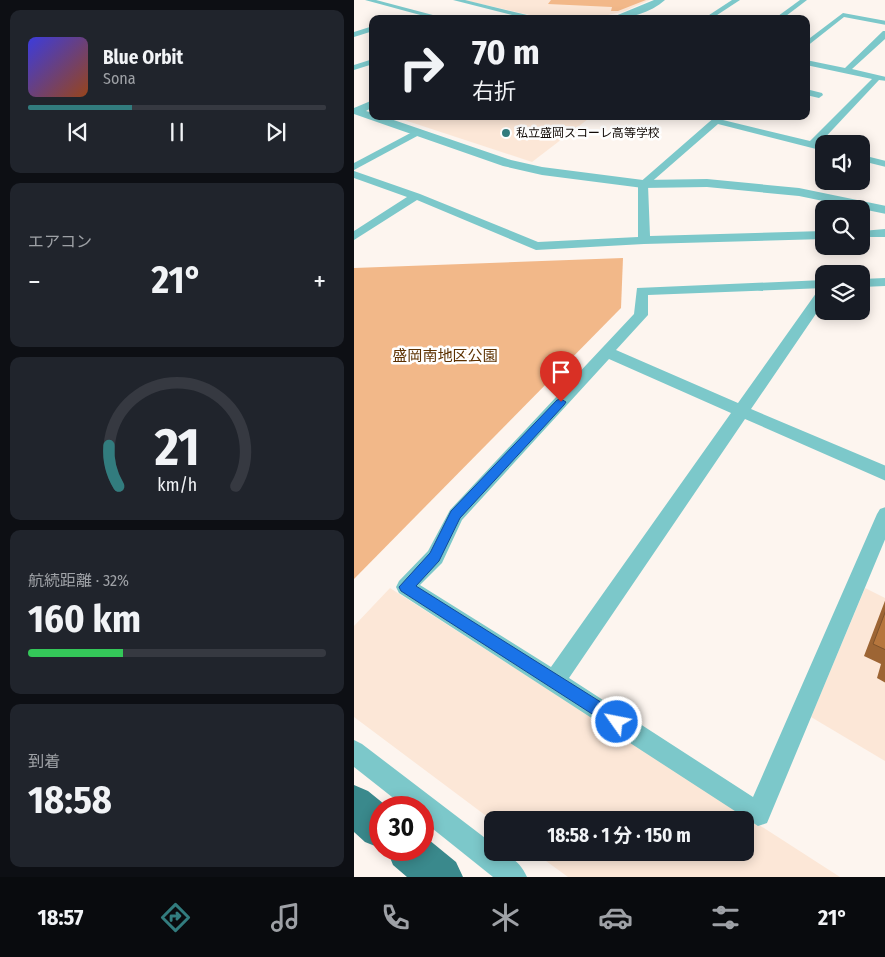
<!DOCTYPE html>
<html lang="ja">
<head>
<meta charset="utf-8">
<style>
  body { margin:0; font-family:"Fira Sans Condensed","Noto Sans JP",sans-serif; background:#20242c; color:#f1f3f6; height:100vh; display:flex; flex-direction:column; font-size:19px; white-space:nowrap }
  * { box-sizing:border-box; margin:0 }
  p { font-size:16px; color:#9ea1a6 }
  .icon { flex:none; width:28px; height:28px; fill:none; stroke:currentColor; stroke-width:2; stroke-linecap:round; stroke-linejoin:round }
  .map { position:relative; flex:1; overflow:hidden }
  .sheet { display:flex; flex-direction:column; gap:10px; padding:10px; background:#0d0f14; width:354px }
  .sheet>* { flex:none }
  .guide { position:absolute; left:15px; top:15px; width:441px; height:105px; border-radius:10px; box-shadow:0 2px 12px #0003; background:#171b24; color:#f1f3f6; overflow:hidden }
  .controls { position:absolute; left:461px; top:135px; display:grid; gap:10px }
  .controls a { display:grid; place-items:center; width:55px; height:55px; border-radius:10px; background:#171b24; box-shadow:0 2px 12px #0003; font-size:25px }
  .speed { position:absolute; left:15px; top:796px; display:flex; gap:10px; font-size:25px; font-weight:700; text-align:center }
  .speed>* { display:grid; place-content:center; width:65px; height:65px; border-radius:50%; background:#171b24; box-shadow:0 2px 12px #0003; line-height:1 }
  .speed .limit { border:8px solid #d22; background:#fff; color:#111 }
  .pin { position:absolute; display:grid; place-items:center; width:42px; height:42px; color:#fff; margin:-51px -21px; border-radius:50% 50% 50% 0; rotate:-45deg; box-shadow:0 0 5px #0007 }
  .pin .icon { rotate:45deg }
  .me { position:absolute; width:55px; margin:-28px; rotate:303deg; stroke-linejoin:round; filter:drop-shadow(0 0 4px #0008) }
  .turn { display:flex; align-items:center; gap:18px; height:105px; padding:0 20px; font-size:22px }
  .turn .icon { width:65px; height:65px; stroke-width:2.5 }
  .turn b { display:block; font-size:35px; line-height:42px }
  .big { font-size:38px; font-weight:700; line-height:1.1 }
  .sheet .widget { flex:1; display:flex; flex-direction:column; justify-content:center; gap:8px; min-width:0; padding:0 18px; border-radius:10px; background:#20242c }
  .sheet .dial { align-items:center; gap:0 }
  .dial svg { height:130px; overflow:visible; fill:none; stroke:#363941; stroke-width:7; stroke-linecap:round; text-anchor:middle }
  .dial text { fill:#f1f3f6; stroke:none }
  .song { display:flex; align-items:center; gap:15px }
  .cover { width:60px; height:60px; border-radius:8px; background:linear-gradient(135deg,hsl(240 70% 55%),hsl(20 70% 35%)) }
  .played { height:5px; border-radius:2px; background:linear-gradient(90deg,#327c7e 35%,#363941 35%) }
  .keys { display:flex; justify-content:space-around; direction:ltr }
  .heat { display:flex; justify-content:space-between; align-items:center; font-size:28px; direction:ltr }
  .charge { height:8px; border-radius:4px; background:linear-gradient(90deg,#34c759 32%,#363941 0) }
  .trip { position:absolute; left:130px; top:811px; width:270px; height:50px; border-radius:10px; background:#171b24; box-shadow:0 2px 12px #0003; font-weight:700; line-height:50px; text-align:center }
  .tab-bar { display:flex; height:80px; justify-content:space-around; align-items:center; background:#090b0e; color:#9ea1a6 }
  .tab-bar .icon { width:35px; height:35px }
  .tab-bar .current { color:#327c7e }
  .tab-bar b { font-size:22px; color:#f1f3f6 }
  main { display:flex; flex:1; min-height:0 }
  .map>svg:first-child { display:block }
  .built { fill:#fce7d7 }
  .green { fill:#f2b889 }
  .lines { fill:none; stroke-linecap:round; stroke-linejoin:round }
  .minor { fill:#7cc8ca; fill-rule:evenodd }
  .tertiary { fill:#7cc8ca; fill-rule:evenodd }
  .trunk { fill:#3a898c; fill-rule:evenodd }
  .wall { fill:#9d6534 }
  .building { fill:#b6763d; stroke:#7f532b }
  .route { fill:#1a73e8; stroke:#114b97 }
  .poi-dot { fill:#327c7e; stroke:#fff; stroke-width:2 }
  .labels { text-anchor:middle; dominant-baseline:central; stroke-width:5; stroke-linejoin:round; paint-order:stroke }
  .far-poi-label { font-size:12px; fill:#120b07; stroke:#fff; text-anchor:start }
  .park-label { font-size:15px; fill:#5c3101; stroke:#fff }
</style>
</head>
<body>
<main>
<section class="sheet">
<div class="widget">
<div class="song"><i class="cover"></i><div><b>Blue Orbit</b><p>Sona</p></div></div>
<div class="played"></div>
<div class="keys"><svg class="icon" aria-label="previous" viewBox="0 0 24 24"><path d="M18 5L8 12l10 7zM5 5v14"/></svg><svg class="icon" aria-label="pause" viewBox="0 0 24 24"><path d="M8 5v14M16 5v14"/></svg><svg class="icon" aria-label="next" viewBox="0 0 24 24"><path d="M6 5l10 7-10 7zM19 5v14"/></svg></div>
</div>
<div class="widget"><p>エアコン</p>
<div class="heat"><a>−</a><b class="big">21°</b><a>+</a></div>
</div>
<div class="widget dial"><svg viewBox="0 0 100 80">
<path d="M14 69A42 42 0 1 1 86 69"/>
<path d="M14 69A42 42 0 0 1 8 44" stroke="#327c7e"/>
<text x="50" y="56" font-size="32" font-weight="700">21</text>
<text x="50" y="72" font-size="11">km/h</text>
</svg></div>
<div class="widget"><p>航続距離 · 32%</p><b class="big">160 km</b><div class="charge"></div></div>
<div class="widget"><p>到着</p><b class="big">18:58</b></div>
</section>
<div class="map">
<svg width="532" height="877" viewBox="0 0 532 877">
  <rect width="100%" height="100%" fill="#fdf5ef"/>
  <g class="built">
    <polygon points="109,0 296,0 271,11 237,19 194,19"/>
    <polygon points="38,116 238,116 178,162"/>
    <polygon points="36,588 164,670 486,877 214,877 181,853 391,852 391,820 139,821 0,717 0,626"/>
    <polygon points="511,588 531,598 531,761 457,717"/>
  </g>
  <g class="green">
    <polygon points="197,0 292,0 264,11 257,11 258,7 194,4"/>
    <polygon points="269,258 267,308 0,579 0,268"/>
  </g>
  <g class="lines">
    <g class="minor">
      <polygon points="11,0 22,0 94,19 81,19"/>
      <polygon points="99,0 111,0 173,15 167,19 158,19 162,16"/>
      <polygon points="378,0 386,0 357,19 349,19"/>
      <polygon points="446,0 453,0 428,19 420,19"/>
      <polygon points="489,13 532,21 532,25 490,17 452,47 452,41"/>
      <polygon points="19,26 19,31 0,37 0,32"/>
      <polygon points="529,31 532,31 532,38 498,69 532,77 532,81 525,80 465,144 470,145 470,151 364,124 294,185 296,236 470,231 470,239 290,244 182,250 63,200 0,240 0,231 53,197 0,178 0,171 66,194 184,242 284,237 284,184 362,116 372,116 369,120 456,141 518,79 452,65 452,60 491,68"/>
      <polygon points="19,59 19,64 0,70 0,65"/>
      <polygon points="452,89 468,93 469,95 465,98 452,95"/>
      <polygon points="64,129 67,130 67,134 0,170 0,163"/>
      <polygon points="508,155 532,161 532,167 508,161"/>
      <polygon points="532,229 532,237 508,237 508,231"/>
      <polygon points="532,278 532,286 508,287 508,279"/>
      <path d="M 470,280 L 470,288 L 294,295 L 294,315 L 262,350 L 384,403 L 465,289 L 470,288 L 470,302 L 397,409 L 532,466 L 532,481 L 391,419 L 215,678 L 399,797 L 523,514 L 526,509 L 532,507 L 532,537 L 413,823 L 404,826 L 45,593 L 42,587 L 45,581 L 74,551 L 96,510 L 280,314 L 283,288 ZM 255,359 L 377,413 L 197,667 L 66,585 L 88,563 L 108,520 Z"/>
      <path d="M 0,740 L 8,744 L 139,844 L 139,852 C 154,852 167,863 173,877 L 139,877 L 69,821 L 69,808 L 52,808 L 0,767 Z"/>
    </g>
    <g class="tertiary">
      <path d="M 300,0 L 311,0 C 297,13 273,19 254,19 Z"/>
      <polygon points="19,100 19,107 12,111 19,113 19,116 28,116 157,160 188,167 289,180 353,179 445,188 532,206 532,214 445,196 353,187 289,188 188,175 149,166 0,114 0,108"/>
    </g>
    <g class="trunk">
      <polygon points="0,785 14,791 35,808 26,808 26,848 11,842 0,832"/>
      <polygon points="69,835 102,862 109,877 53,877 39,865 33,850 69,850"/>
    </g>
  </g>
  <polygon class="wall" points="532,598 532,683 523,678 527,664 510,656"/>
  <polygon class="building" points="532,610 532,650 519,644"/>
  <polygon class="route" points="207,399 212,402 210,405 106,518 85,561 62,586 269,716 271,722 269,727 263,730 47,591 45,587 76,553 97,511 203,400"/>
  <circle class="poi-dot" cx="152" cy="133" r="5"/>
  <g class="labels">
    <g class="far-poi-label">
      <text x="162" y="133">私立盛岡スコーレ高等学校</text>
    </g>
    <g class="park-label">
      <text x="91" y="356">盛岡南地区公園</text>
    </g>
  </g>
</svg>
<div class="controls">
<a><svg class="icon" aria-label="sound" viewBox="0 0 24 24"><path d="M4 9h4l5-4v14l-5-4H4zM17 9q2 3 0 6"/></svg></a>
<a><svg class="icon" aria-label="search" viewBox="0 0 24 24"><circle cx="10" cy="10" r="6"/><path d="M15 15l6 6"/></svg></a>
<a><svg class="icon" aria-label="layers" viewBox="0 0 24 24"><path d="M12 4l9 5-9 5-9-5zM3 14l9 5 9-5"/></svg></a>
</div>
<div class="speed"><div class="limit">30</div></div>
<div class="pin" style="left:207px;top:402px;background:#d93025"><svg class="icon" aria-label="arrive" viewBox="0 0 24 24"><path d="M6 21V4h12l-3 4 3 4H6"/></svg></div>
<svg class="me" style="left:263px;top:722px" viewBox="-20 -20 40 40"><circle r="17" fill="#1a73e8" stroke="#fff" stroke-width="3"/><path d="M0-11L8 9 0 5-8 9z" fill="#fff"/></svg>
<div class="trip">18:58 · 1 分 · 150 m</div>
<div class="guide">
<div class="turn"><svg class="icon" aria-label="right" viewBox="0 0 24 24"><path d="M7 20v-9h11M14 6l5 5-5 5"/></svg><div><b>70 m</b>右折</div></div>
</div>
</div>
</main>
<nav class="tab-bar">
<b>18:57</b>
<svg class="icon current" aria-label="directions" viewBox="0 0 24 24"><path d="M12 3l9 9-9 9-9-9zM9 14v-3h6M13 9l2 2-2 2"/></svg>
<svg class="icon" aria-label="music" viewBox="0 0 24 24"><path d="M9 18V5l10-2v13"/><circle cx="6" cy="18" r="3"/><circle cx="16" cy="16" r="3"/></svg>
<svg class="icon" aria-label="phone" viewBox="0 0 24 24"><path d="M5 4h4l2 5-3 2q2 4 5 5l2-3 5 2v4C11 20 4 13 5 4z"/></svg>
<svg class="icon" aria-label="climate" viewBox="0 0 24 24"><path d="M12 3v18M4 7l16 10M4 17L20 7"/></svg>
<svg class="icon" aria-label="car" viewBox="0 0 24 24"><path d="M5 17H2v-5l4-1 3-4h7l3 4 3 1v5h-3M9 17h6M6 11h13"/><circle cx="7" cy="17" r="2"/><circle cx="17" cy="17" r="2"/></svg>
<svg class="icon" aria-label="filters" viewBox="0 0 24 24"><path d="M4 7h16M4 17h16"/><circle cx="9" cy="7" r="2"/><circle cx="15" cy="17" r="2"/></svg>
<b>21°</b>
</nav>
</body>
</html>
